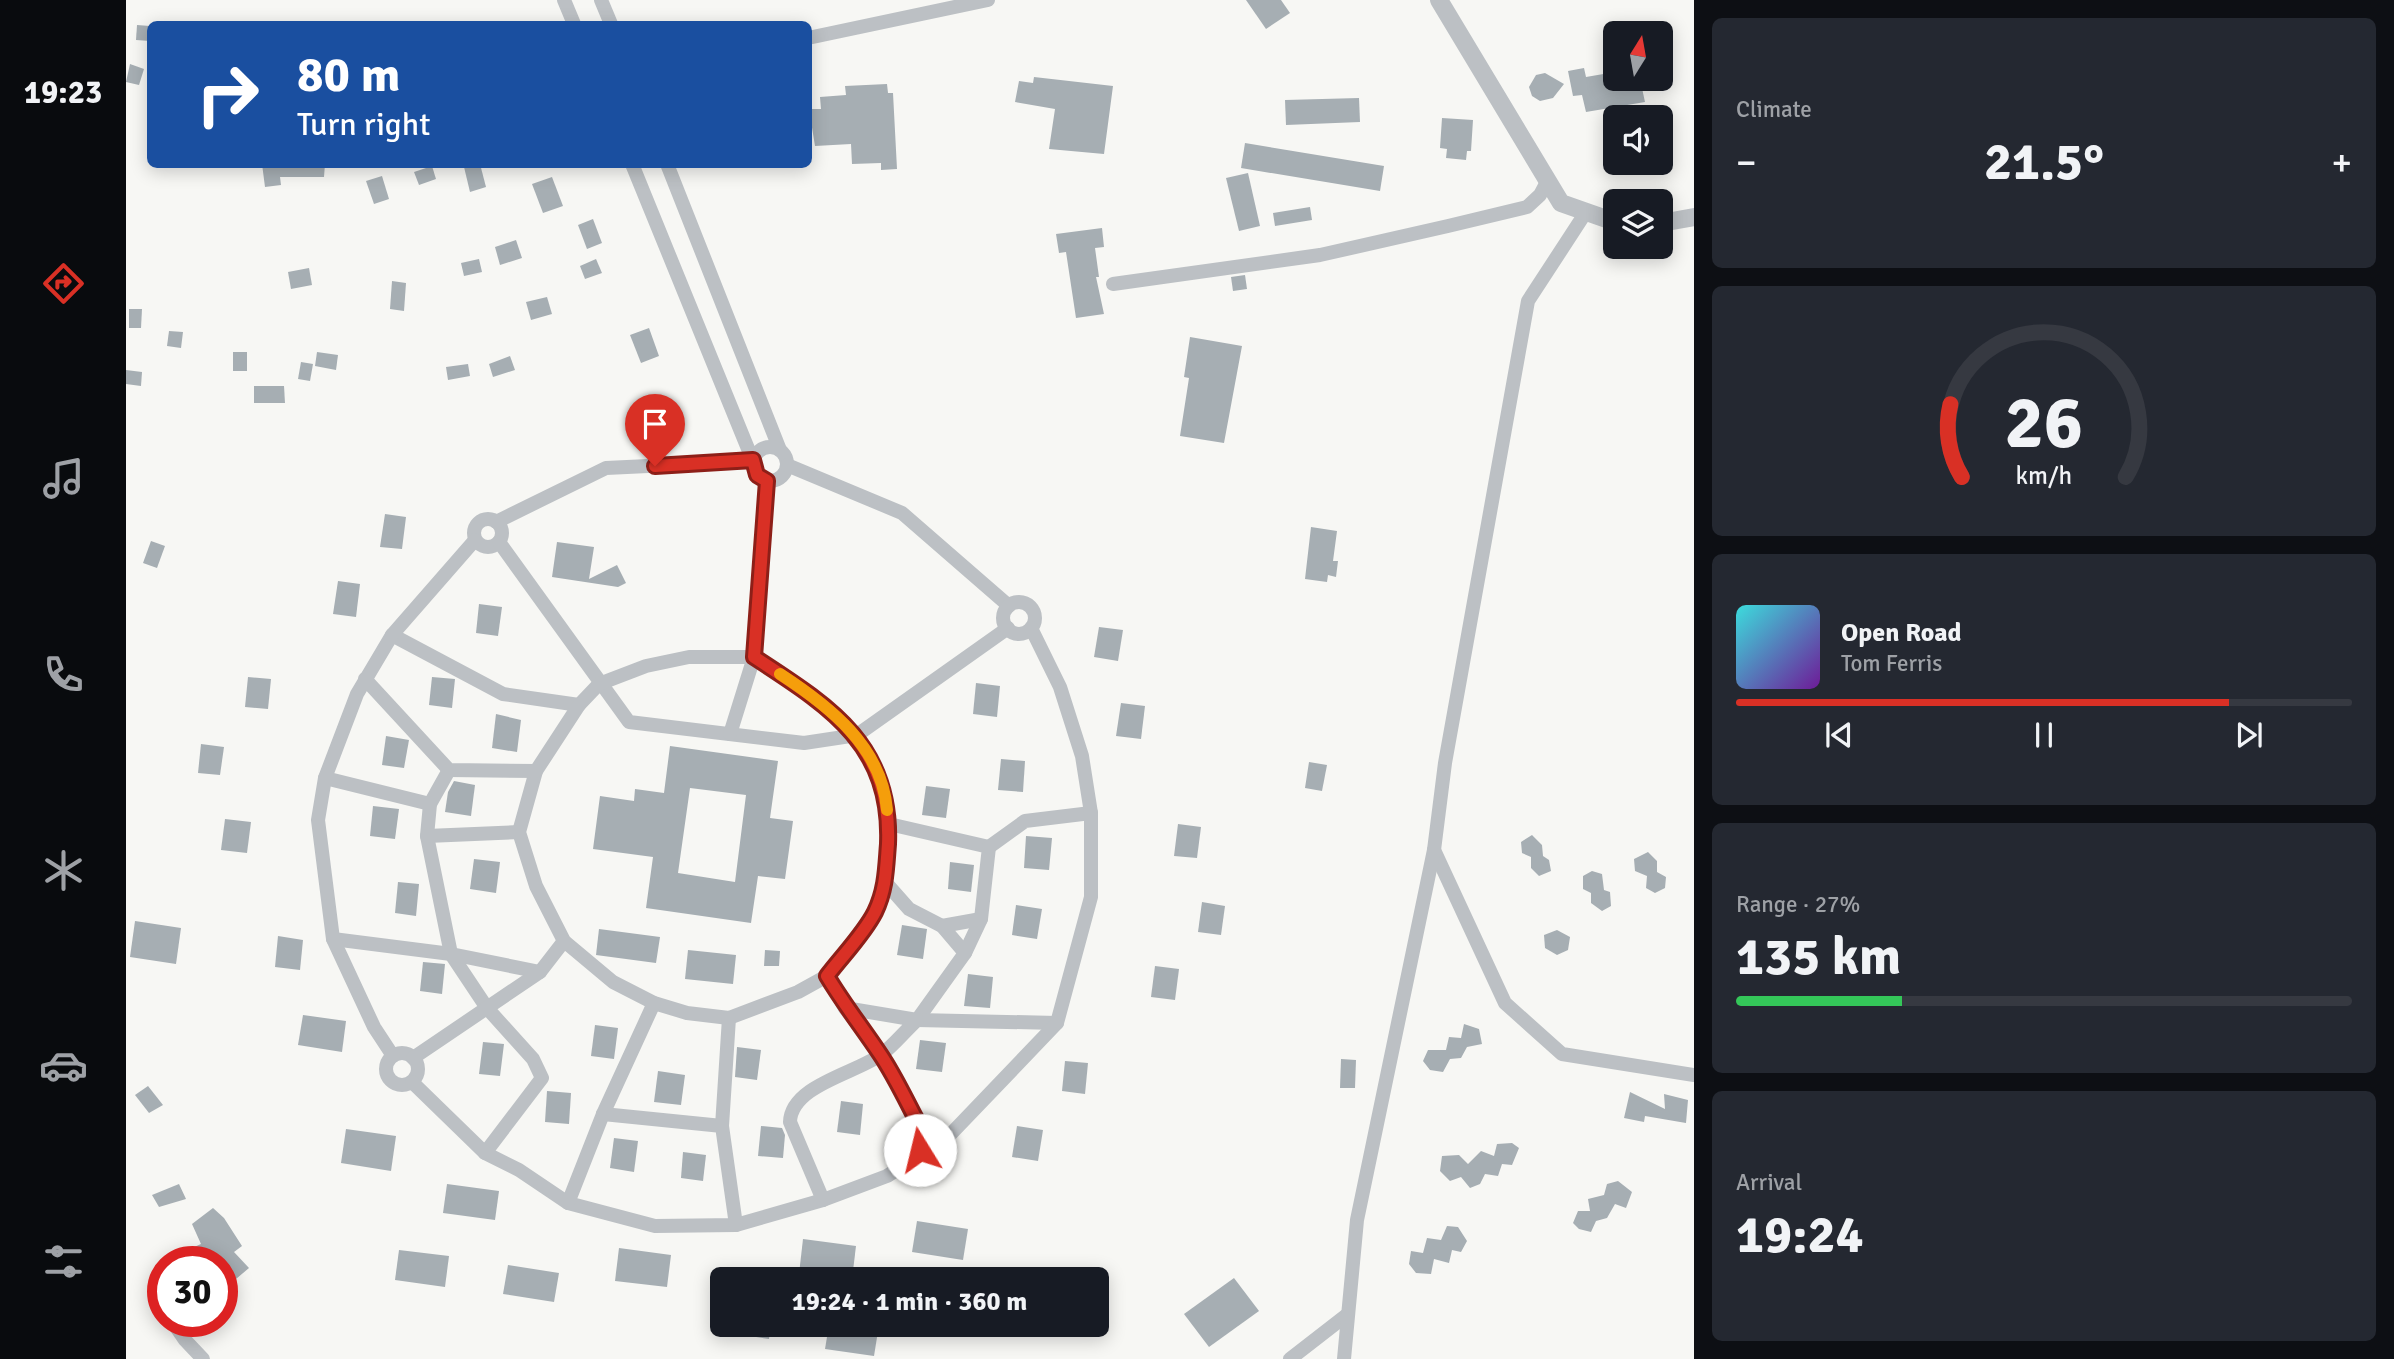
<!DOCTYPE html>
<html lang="en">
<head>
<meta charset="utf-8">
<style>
  body { margin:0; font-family:Signika,sans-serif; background:#242831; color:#f1f3f6; height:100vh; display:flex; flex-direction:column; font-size:26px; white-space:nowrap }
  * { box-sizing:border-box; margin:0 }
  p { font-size:23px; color:#9ea1a6 }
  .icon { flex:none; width:38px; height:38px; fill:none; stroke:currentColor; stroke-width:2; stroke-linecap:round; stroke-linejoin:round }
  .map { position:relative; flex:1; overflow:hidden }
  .side { display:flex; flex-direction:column; gap:18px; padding:18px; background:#0d0f14; width:700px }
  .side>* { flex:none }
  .guide { position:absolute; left:21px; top:21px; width:665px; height:147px; border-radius:10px; box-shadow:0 4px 18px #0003; background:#1a4fa0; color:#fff; overflow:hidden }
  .needle { width:46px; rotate:11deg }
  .controls { position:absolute; left:1477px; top:21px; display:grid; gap:14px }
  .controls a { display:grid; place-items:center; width:70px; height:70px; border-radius:10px; background:#171b24; box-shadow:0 4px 18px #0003; font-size:35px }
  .speed { position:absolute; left:21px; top:1246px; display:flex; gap:14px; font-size:35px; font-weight:700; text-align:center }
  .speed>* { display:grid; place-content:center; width:91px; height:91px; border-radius:50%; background:#171b24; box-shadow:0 4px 18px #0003; line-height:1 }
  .speed .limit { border:10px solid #d22; background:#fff; color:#111 }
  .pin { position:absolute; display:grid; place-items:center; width:60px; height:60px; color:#fff; margin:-72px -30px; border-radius:50% 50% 50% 0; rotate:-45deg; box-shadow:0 0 7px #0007 }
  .pin .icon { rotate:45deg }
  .me { position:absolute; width:77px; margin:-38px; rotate:351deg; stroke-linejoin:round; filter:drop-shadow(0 0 5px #0008) }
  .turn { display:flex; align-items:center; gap:24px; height:147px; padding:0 35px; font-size:32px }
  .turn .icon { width:91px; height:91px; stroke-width:2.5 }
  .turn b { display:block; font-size:49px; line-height:60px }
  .big { font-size:52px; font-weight:800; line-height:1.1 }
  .side .tile { flex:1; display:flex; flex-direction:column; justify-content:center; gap:10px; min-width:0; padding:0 24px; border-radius:10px; background:#242831 }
  .side .dial { align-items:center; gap:0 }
  .dial svg { height:182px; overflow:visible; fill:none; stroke:#363941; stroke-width:7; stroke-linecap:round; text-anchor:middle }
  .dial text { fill:#f1f3f6; stroke:none }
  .song { display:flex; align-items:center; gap:21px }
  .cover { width:84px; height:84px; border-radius:10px; background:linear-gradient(135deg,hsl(180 70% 55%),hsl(280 70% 35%)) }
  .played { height:7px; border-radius:4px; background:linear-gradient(90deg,#d93025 80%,#363941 80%) }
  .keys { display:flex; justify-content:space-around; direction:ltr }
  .heat { display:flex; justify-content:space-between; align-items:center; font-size:38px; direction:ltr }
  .charge { height:10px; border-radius:5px; background:linear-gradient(90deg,#34c759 27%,#363941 0) }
  .trip { position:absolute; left:584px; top:1267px; width:399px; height:70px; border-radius:10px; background:#171b24; box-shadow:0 4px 18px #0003; font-weight:800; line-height:70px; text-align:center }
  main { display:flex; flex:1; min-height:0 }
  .dock { display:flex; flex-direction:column; width:126px; justify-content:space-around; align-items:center; background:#090b0e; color:#9ea1a6 }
  .dock .icon { width:49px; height:49px }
  .dock .selected { color:#d93025 }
  .dock b { font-size:32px; color:#f1f3f6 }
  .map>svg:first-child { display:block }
  .building { fill:#a6aeb3; fill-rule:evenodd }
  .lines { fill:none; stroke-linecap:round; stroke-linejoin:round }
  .minor { stroke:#bcc0c4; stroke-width:14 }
  .tertiary { stroke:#bcc0c4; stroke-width:18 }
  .route-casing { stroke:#8d1f18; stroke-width:18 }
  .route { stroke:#d93025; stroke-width:12 }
  .slow { stroke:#f59e0b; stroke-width:12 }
</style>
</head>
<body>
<main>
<nav class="dock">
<b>19:23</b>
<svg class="icon selected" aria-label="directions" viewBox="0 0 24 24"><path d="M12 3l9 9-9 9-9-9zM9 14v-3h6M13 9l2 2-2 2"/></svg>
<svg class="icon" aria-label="music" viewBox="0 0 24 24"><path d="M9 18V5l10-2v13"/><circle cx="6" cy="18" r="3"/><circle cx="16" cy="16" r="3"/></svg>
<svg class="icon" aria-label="phone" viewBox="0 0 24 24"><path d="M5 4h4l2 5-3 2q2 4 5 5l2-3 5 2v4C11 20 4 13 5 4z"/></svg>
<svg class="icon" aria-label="climate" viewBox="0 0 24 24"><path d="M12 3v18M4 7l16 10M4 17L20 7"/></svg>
<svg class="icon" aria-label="car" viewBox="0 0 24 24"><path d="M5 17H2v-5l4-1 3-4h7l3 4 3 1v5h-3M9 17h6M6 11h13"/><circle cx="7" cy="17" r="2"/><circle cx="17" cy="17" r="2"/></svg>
<svg class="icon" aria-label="filters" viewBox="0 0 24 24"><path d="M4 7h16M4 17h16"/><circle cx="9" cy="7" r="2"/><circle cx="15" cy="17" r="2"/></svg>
</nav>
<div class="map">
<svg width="1568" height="1359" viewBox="0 0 1568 1359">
  <rect width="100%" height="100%" fill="#f7f7f4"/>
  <g class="building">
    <polygon points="1120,0 1155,0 1164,13 1140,29"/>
    <polygon points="11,25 24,26 24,41 10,40"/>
    <polygon points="4,64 18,69 13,85 0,82"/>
    <polygon points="1458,68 1460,77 1489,72 1489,79 1514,79 1519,102 1460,112 1456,95 1447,96 1442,71"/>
    <polygon points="1419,73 1438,84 1427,98 1414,101 1406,96 1403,87 1410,75"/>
    <polygon points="908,77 987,86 978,154 923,149 929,109 889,102 893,81 907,83"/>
    <polygon points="761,84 762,93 767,93 771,169 755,170 755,163 726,164 725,144 689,146 683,109 695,109 694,97 720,95 719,86"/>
    <polygon points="1233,98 1234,122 1160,125 1159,100"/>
    <polygon points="1316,118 1347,120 1345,151 1341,151 1340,160 1320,158 1321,149 1314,148"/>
    <polygon points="1119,143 1258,166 1254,191 1115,168"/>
    <polygon points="136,164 199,164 198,177 154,177 155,185 139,187"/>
    <polygon points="354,164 360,187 344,192 338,167"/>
    <polygon points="306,166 310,179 293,185 288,172"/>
    <polygon points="1122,173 1134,226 1113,231 1100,178"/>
    <polygon points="256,176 263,199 248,204 240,181"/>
    <polygon points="426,177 437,206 417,213 406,184"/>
    <polygon points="1184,207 1186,220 1149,226 1147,213"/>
    <polygon points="467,219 476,243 461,249 452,225"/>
    <polygon points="976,228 978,247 969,248 973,277 970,277 978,314 950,318 940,252 933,253 930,234"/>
    <polygon points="390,240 396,258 374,265 369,247"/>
    <polygon points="353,259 356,272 338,276 335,263"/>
    <polygon points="470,259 476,273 459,279 454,266"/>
    <polygon points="183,268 186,285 165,289 162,272"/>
    <polygon points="1119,275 1121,289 1107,291 1105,277"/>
    <polygon points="266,281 280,283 278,311 264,309"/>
    <polygon points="421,297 426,314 405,320 400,302"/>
    <polygon points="3,309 16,309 15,328 3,328"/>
    <polygon points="523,328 533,356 515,363 504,335"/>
    <polygon points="43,331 57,332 55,348 41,346"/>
    <polygon points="1064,337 1116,346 1098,443 1054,436 1063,378 1058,377"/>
    <rect x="107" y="352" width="14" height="19"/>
    <polygon points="191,352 212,355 210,370 189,366"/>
    <polygon points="384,356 389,370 367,377 363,364"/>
    <polygon points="175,362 187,364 184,381 172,379"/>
    <polygon points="342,364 344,376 322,380 320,367"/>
    <polygon points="0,370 16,372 15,386 0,384"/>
    <polygon points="128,386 158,386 159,403 128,403"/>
    <polygon points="259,514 280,517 276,549 254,547"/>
    <polygon points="1185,527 1211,531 1207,561 1212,561 1210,577 1202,575 1201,582 1179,579"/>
    <polygon points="25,541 39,546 31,568 17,563"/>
    <polygon points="431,542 468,547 463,579 491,565 500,583 492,587 426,577"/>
    <polygon points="212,581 234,584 230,617 207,614"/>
    <polygon points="353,604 376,607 372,636 350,633"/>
    <polygon points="973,627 997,630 992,661 968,657"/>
    <polygon points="122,677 145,679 142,709 119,707"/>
    <polygon points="306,677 329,679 326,708 303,705"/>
    <polygon points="850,683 874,686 871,717 847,714"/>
    <polygon points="995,703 1019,706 1015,739 990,736"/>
    <polygon points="370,714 395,720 391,752 366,748"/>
    <polygon points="260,736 283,740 278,768 256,765"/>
    <polygon points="75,744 98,747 94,775 72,773"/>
    <path d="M 544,746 L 652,761 L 644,818 L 667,821 L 659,879 L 632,876 L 625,923 L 520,908 L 527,857 L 467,849 L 474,796 L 508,801 L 509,789 L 538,793 ZM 564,788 L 620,795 L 609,882 L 552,873 Z"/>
    <polygon points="875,759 899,761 897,792 872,790"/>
    <polygon points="1183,762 1201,765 1196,791 1179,788"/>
    <polygon points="328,781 349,785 345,816 319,812 322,792"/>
    <polygon points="800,786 824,789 820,818 796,815"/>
    <polygon points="247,806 273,809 269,839 244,836"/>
    <polygon points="99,819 125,822 121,853 95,850"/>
    <polygon points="1052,824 1075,827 1071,858 1048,856"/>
    <polygon points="1406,835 1416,845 1417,856 1423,860 1425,871 1413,876 1405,868 1405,857 1396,853 1395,842"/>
    <polygon points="900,836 926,838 923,870 898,868"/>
    <polygon points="1522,852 1531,861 1531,872 1540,877 1539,888 1529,893 1520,888 1521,876 1509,871 1508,859"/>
    <polygon points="348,859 374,862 370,893 344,889"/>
    <polygon points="824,862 848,865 845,892 822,889"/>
    <polygon points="1466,871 1476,874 1478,890 1484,892 1485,906 1476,911 1465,903 1465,893 1457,889 1457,876"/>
    <polygon points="272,882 293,884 290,916 269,913"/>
    <polygon points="1076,902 1099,906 1095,935 1072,932"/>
    <polygon points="890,905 916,909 911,939 886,935"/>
    <polygon points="9,921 55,928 50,964 4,957"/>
    <polygon points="776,925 801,929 797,959 771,955"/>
    <polygon points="473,929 534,937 530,963 470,955"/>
    <polygon points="1431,930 1444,937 1442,950 1431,955 1419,948 1418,935"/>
    <polygon points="152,936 177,940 174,970 149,967"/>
    <polygon points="562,950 610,955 607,984 559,979"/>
    <polygon points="639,950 654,951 653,966 638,966"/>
    <polygon points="297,962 319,964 316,994 294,991"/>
    <polygon points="1029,966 1053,969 1049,1000 1025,997"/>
    <polygon points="842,974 867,977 864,1008 838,1006"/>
    <polygon points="177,1015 220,1021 216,1052 172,1045"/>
    <polygon points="1338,1024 1353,1029 1356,1044 1341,1047 1335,1058 1324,1059 1317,1072 1304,1070 1297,1061 1302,1050 1320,1050 1323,1037 1335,1038"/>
    <polygon points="469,1025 492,1028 488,1059 465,1056"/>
    <polygon points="794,1040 820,1043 816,1072 790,1069"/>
    <polygon points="357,1042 378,1044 374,1076 353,1074"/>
    <polygon points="611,1047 635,1050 631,1080 609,1077"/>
    <polygon points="1215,1059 1230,1060 1229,1088 1214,1088"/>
    <polygon points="939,1061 962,1063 959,1094 936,1091"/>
    <polygon points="532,1071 559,1075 555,1105 528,1102"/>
    <polygon points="22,1086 37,1105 23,1113 9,1095"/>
    <polygon points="421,1091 445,1093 443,1124 419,1122"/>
    <polygon points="1504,1092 1539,1109 1538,1094 1562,1100 1560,1123 1519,1116 1518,1122 1498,1118"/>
    <polygon points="715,1101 737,1104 734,1135 711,1132"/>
    <polygon points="635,1126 656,1128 659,1135 657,1158 632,1156"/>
    <polygon points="891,1126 917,1130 912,1161 886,1157"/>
    <polygon points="220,1129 270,1136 265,1171 215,1163"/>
    <polygon points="488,1138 512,1141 508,1172 484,1168"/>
    <polygon points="1386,1143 1393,1148 1386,1165 1376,1164 1372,1176 1359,1174 1354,1184 1344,1188 1335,1177 1324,1181 1314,1171 1316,1156 1333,1155 1342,1164 1355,1151 1368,1156 1371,1144"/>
    <polygon points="557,1152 580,1155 577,1181 555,1178"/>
    <polygon points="1492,1181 1506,1192 1500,1208 1489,1204 1481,1218 1470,1221 1465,1232 1453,1229 1447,1223 1452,1211 1464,1211 1462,1199 1478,1195 1481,1184"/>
    <polygon points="53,1184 60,1199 33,1207 26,1195"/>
    <polygon points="321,1184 373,1191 369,1220 317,1213"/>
    <polygon points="87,1208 98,1218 116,1246 108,1252 123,1268 104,1284 96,1274 96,1262 75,1262 66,1248 75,1244 66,1224"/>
    <polygon points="791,1221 842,1229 837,1260 786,1252"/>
    <polygon points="1321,1226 1332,1227 1341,1241 1335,1252 1326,1250 1323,1263 1308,1259 1305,1274 1290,1273 1283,1264 1285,1251 1297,1253 1301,1238 1315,1240"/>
    <polygon points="677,1239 730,1246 726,1279 673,1274"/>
    <polygon points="493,1248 545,1255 541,1287 489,1281"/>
    <polygon points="273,1250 323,1256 319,1287 269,1280"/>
    <polygon points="382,1265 433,1273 428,1302 377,1294"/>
    <polygon points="1108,1278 1133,1311 1083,1347 1058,1314"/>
    <polygon points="599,1325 645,1325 643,1339 599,1332"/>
    <polygon points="703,1325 753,1325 748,1356 699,1349"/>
  </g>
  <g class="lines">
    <g class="minor">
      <polyline points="438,0 448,24"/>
      <polyline points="475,0 485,24"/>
      <polyline points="682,38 862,0"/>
      <polyline points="541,164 654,450"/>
      <polyline points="987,284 1194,255 1322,226 1401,207 1414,195 1422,180"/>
      <circle cx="644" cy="464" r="17"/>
      <polyline points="661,465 776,513 883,606"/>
      <circle cx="362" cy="533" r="14"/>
      <polyline points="370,522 480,468 627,461 506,164"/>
      <polyline points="373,542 503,722 678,743 731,735 882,628"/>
      <circle cx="893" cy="618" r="16"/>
      <polyline points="266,635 377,694 453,705"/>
      <polygon points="563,657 628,657 679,691 731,735 747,765 761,802 760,883 748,913 701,976 672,992 603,1018 561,1013 528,1003 487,982 438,941 410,886 393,832 410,771 453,705 473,684 520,666"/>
      <polyline points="239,679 323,770 410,771"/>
      <polyline points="604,734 628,657 641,481"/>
      <polyline points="323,770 304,804 301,836 325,954 361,1008 407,1059 416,1078 359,1153"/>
      <polyline points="199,778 304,804"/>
      <polyline points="763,824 863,847 855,919 839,953"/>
      <polyline points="301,836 393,832"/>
      <polyline points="863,847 899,821 965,813"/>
      <polyline points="1308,850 1379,1003 1436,1054 1568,1075"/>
      <polyline points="760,883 783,909 816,926 839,953 791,1020"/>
      <polyline points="816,926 855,919"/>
      <polyline points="207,939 325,954 414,972"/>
      <polyline points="701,976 719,1008 755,1055 799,1136"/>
      <polyline points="791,1020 931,1023"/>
      <circle cx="276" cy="1069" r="16"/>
      <polyline points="267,1056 248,1027 207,939 192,820 199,778 231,694 266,635 349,540"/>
      <polyline points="287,1058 414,972 438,941"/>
      <polyline points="286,1082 359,1153 393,1170 442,1203 529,1226 610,1225 697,1200 761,1176 795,1154"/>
      <polyline points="477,1114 596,1126 610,1225"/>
      <polyline points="596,1126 603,1018"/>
      <circle cx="808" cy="1147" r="14"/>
      <polyline points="820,1139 931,1023 965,897 965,813 956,756 934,687 905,628"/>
      <path d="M 697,1200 L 664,1122 C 665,1085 731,1073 756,1054 C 768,1045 779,1031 791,1020 L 719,1008"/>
      <polyline points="442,1203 477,1114 528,1003"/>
      <polyline points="35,1303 37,1306"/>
      <polyline points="46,1321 59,1340 77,1359"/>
      <polyline points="1164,1359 1222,1314"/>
      <polyline points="1218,1359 1231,1220 1308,850 1319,763 1402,301 1460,212"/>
    </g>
    <g class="tertiary">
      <polyline points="1313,0 1435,203 1489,222"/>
      <polyline points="1535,223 1568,217"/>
    </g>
  </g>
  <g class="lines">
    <g class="route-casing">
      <path id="route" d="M 529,466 L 627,460 L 631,475 L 641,481 L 628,657 C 703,706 766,744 762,844 C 760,869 760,889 749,912 C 738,934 716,956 701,976 C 717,1003 736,1027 754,1054 C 771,1079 784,1109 799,1136 L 794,1150"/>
    </g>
    <use href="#route" class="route"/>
    <path class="slow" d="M 654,674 C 703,706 756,747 761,810"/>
  </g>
</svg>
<div class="controls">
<a><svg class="needle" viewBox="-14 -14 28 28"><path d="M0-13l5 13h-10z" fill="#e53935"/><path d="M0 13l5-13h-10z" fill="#9ea1a6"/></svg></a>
<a><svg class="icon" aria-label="sound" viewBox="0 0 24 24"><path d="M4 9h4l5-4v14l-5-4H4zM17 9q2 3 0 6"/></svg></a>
<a><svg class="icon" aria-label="layers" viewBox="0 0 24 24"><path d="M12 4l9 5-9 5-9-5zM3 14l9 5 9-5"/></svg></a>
</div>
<div class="speed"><div class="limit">30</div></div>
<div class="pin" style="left:529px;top:466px;background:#d93025"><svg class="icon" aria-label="arrive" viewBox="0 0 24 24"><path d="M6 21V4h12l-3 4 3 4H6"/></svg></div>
<svg class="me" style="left:794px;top:1150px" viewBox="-20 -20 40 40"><circle r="19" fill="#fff"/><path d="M0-13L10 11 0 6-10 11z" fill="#d93025"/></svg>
<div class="trip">19:24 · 1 min · 360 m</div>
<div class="guide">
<div class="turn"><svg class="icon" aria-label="right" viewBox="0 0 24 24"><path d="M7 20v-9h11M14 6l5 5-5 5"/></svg><div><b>80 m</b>Turn right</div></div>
</div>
</div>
<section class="side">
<div class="tile"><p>Climate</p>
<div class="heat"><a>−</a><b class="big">21.5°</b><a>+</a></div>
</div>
<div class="tile dial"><svg viewBox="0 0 100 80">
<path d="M14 69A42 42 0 1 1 86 69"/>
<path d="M14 69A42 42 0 0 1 9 37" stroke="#d93025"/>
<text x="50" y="56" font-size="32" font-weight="700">26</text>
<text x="50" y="72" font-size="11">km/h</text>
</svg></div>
<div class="tile">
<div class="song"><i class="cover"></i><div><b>Open Road</b><p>Tom Ferris</p></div></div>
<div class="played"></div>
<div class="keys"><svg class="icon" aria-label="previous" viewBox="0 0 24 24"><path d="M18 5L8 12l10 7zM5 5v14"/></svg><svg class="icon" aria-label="pause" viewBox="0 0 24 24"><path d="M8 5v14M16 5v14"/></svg><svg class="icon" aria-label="next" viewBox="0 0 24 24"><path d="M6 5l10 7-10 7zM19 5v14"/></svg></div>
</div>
<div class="tile"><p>Range · 27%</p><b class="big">135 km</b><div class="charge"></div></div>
<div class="tile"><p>Arrival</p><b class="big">19:24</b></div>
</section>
</main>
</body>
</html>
